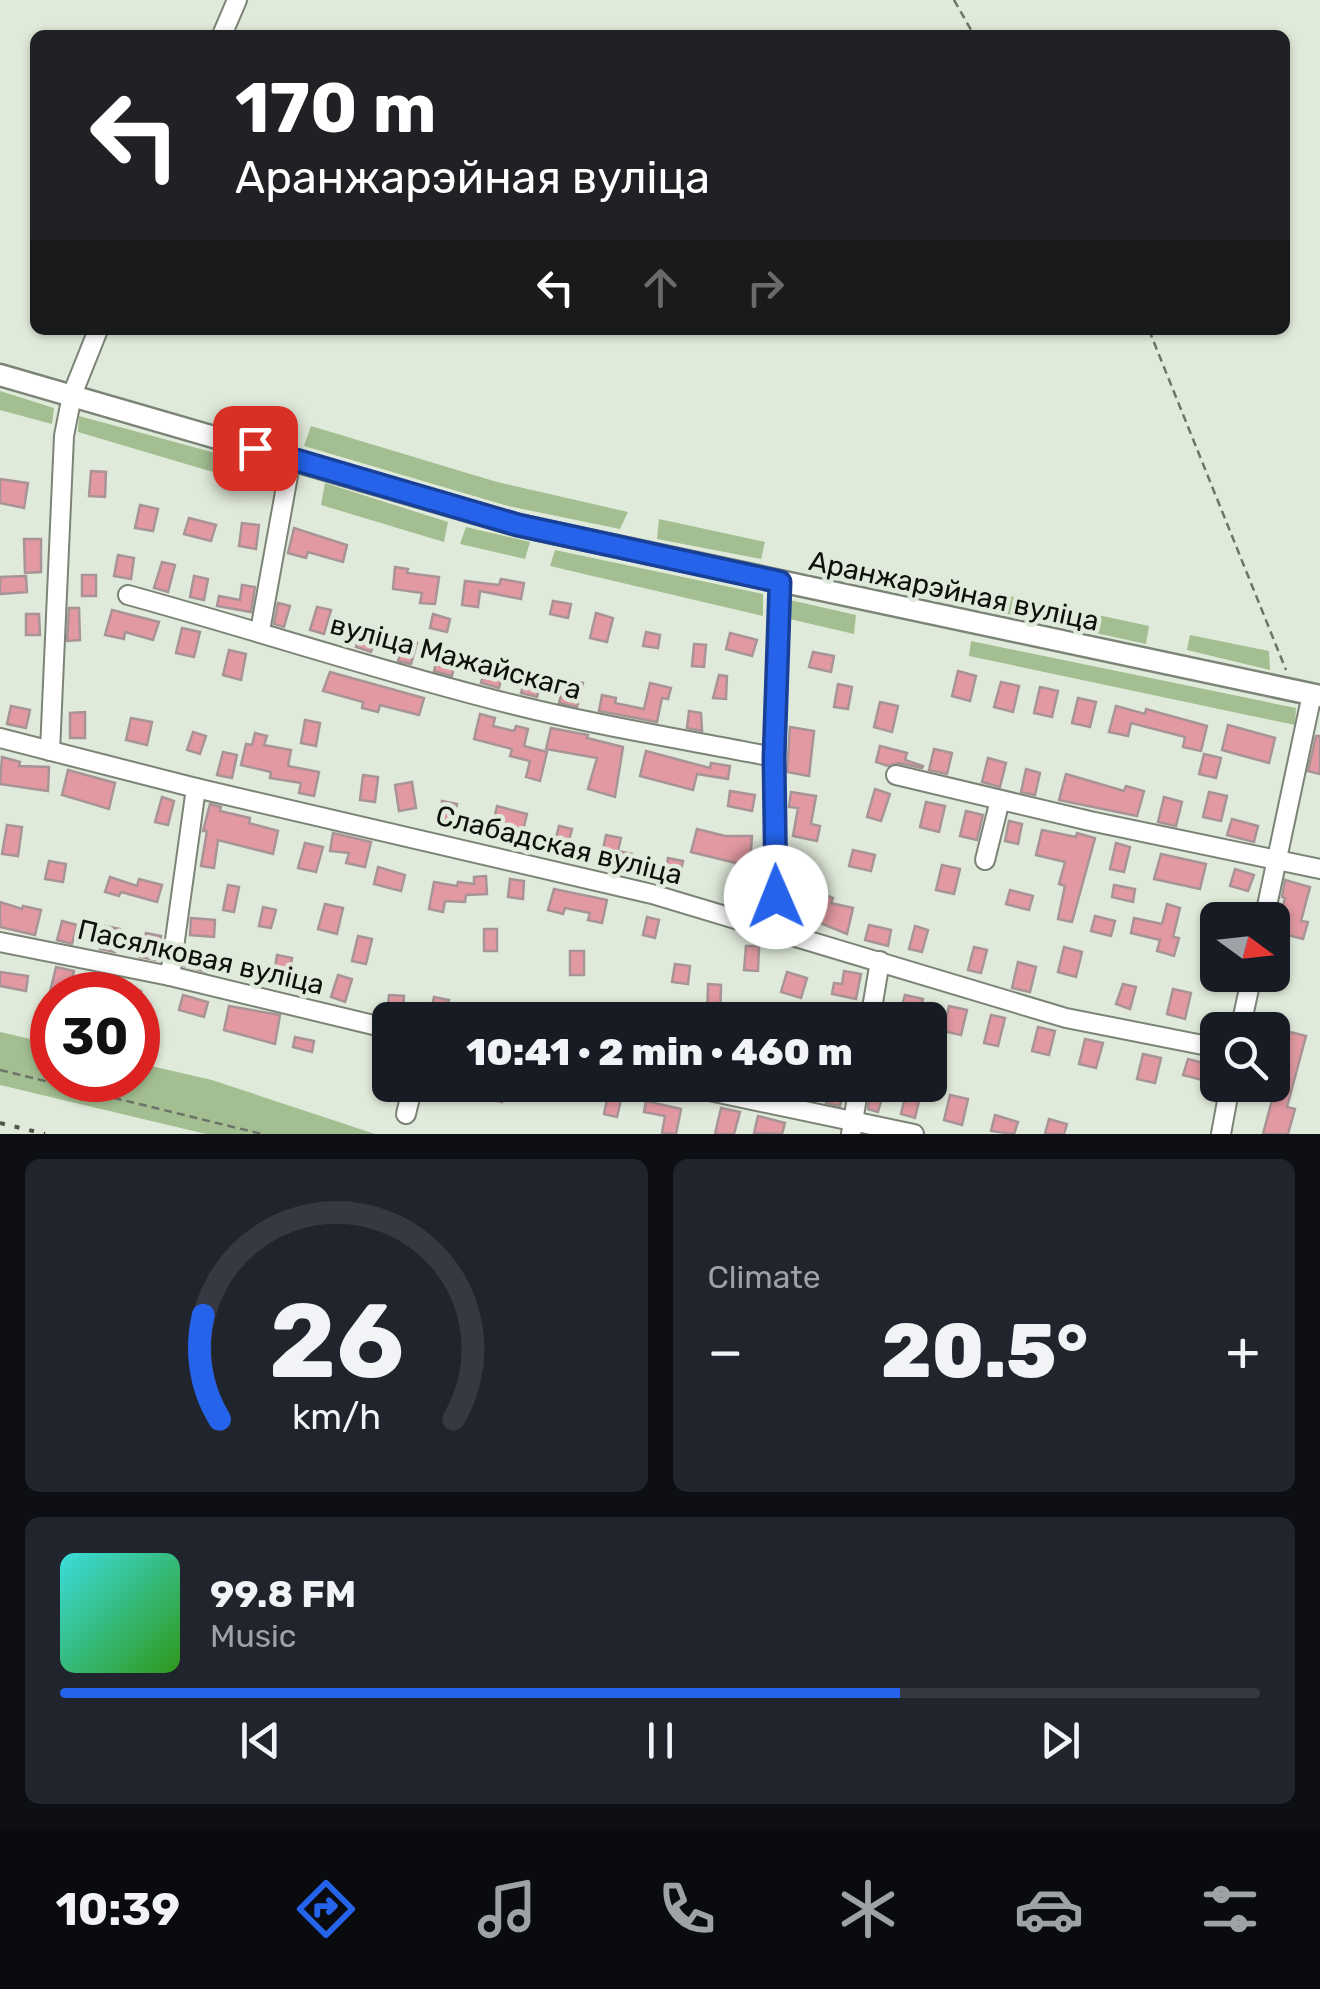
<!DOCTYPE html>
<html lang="en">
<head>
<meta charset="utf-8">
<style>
  body { margin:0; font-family:Rubik,sans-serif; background:#20242c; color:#f1f3f6; height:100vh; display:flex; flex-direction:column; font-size:38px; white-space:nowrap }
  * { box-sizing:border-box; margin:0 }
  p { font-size:32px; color:#9ea1a6 }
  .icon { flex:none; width:55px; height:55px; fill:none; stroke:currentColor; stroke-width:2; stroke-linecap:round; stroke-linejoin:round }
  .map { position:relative; height:1134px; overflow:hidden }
  .side { display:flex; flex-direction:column; gap:25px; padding:25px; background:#0d0f14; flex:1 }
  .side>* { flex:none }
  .hud { position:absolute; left:30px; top:30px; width:1260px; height:305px; border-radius:15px; box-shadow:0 2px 8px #0004; background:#202124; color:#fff; overflow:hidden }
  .needle { width:65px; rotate:105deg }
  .controls { position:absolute; left:1200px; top:902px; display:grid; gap:20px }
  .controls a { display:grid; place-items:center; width:90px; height:90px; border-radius:15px; background:#171b24; box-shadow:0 2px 8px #0004; font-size:50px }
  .speed { position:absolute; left:30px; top:972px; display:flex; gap:20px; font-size:50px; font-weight:700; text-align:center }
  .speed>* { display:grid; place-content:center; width:130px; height:130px; border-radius:50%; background:#171b24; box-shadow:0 2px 8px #0004; line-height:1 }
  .speed .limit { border:15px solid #d22; background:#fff; color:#111 }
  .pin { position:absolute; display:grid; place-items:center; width:85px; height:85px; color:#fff; margin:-42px; border-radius:20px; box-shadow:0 5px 15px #0006 }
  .me { position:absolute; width:110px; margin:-55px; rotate:359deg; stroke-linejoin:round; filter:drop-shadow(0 0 8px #0008) }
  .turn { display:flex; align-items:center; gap:35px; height:210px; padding:0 40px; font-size:45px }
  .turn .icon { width:130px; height:130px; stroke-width:2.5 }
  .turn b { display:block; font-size:70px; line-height:85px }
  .lanes { display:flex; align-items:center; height:95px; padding:0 40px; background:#0003; justify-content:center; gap:50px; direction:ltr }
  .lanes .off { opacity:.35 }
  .big { font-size:75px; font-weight:800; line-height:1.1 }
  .side .tile { flex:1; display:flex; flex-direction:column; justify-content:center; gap:15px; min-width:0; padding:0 35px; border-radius:15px; background:#20242c }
  .side .dial { align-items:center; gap:0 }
  .dial svg { height:260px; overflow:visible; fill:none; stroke:#363941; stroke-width:7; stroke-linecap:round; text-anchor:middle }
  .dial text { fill:#f1f3f6; stroke:none }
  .song { display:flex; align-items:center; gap:30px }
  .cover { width:120px; height:120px; border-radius:15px; background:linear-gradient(135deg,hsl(180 70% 55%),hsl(110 70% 35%)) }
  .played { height:10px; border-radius:5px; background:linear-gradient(90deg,#2563eb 70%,#363941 70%) }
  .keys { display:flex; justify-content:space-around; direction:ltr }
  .heat { display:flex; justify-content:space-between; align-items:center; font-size:55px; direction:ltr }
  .side .tiles { flex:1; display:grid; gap:25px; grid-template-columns:1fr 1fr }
  .tile:last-child { grid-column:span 2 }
  .trip { position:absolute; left:372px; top:1002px; width:575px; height:100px; border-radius:15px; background:#171b24; box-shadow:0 2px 8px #0004; font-weight:800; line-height:100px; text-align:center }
  .menu { display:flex; height:160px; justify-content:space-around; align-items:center; background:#090b0e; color:#9ea1a6 }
  .menu .icon { width:70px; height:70px }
  .menu .selected { color:#2563eb }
  .menu b { font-size:45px; color:#f1f3f6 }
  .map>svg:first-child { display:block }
  .green { fill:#a3be91 }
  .building { fill:#e299a1; stroke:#a89496; stroke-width:2.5 }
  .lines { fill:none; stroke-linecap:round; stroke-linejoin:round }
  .minor-casing { stroke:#7b8476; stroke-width:22 }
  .major-casing { stroke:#7b8476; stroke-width:25 }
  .path { stroke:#6d7369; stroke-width:2.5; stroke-dasharray:8 5; stroke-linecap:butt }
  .minor { stroke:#fff; stroke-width:18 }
  .major { stroke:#fff; stroke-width:20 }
  .rail { stroke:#51564d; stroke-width:4; stroke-dasharray:5 10; stroke-linecap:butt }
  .route-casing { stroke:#184099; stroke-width:25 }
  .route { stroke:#2563eb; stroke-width:18 }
  .labels { text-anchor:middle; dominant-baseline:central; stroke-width:9; stroke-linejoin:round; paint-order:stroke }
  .street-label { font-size:28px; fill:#0e110b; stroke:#e0eada }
</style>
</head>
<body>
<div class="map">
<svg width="1320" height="1134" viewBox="0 0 1320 1134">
  <rect width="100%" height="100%" fill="#e0eada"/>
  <g class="green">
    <polygon points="0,391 54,408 52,424 0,410"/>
    <polygon points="79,416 271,468 270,489 78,432"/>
    <polygon points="311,426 497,482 628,512 620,529 508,506 304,446"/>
    <polygon points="325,483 448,522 444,542 321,505"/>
    <polygon points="659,519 765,542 761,559 657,539"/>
    <polygon points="466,527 530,542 525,559 460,544"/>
    <polygon points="555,550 763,594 763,616 550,566"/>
    <polygon points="954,584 1149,626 1146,644 949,601"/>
    <polygon points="790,600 856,615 854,634 790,619"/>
    <polygon points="1190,635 1269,651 1270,670 1187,650"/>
    <polygon points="971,641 1296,708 1295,725 969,656"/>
    <polygon points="0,1032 52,1044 52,1080 138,1080 138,1063 212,1080 375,1134 206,1134 0,1085"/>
  </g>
  <g class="building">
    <polygon points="91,471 106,472 105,497 89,496"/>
    <polygon points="0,479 28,483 24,508 0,503"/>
    <polygon points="140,505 158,509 153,531 135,528"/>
    <polygon points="189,518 216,525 211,541 184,534"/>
    <polygon points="242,523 259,525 256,549 239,546"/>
    <polygon points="294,528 347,545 343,562 308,552 306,558 288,553"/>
    <polygon points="24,539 41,539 41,572 25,573"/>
    <polygon points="118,555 134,558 131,579 114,576"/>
    <polygon points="162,562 175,565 168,592 154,588"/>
    <polygon points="395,567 408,569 407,573 439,577 435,604 420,603 422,593 393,589"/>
    <rect x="82" y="575" width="14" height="21"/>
    <polygon points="26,576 27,592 0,594 0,577"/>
    <polygon points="194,576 208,579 204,600 190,597"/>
    <polygon points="501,579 524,583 521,599 480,591 478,607 462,605 465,581 499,585"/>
    <polygon points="242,585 255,587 251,612 217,606 219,596 240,600"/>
    <polygon points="553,601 571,604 568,618 550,614"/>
    <polygon points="278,603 290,606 284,627 274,624"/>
    <polygon points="317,607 331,610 324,634 310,630"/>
    <polygon points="69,608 79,608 80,640 67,641"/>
    <polygon points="112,610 159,622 153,640 125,632 124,639 105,635"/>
    <polygon points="596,613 613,618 607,642 590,638"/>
    <polygon points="26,614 39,614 40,635 26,635"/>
    <polygon points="433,614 450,619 447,632 430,628"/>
    <polygon points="182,628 200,632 194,657 176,653"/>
    <polygon points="362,628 377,632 371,652 356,647"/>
    <polygon points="646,632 660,635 658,648 643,646"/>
    <polygon points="730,633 757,640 752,656 726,649"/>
    <polygon points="404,640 417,643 411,664 398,661"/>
    <polygon points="694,644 706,645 704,667 692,666"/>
    <polygon points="229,650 246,654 241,680 223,675"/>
    <polygon points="439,650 457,654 452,676 434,671"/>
    <polygon points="813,652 834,656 831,672 809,667"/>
    <polygon points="487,661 505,666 499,688 481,683"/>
    <polygon points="958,671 976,676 970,701 952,696"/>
    <polygon points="330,672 424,698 419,715 380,705 378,712 362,708 363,702 323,691"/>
    <polygon points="527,672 542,676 537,697 521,693"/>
    <polygon points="719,675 727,676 726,699 713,698"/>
    <polygon points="565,679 583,683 577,707 559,703"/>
    <polygon points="1001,682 1019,686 1013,712 994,707"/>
    <polygon points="650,683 671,688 668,699 662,698 657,722 599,711 602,695 616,698 615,703 644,709"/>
    <polygon points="838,684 852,687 848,709 834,707"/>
    <polygon points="1040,687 1058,691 1052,717 1034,713"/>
    <polygon points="1078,698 1096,702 1090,727 1072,723"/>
    <polygon points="880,702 898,706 892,732 874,727"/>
    <polygon points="11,706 30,710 26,728 7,724"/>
    <polygon points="1116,706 1145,714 1146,709 1207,726 1201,751 1183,747 1185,737 1131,723 1128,736 1109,732"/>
    <polygon points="689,711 701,713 702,731 687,728"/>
    <polygon points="85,712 85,738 70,738 70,713"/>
    <polygon points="480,714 495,718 493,726 514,731 516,726 528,729 524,746 547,752 540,781 526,777 530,761 510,756 512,749 474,739"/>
    <polygon points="131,718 152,722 147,745 126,740"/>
    <polygon points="305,720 320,723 316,746 301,743"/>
    <polygon points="1228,725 1275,738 1269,763 1222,750"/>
    <polygon points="790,727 814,731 809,776 787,772"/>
    <polygon points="551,728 588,735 587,738 623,747 615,797 588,789 597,758 546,749"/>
    <polygon points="193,732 206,736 200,754 187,750"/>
    <polygon points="255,733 267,736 264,745 291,750 288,766 319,772 314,796 299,793 301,783 270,778 271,772 241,765 246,744 252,745"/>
    <polygon points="1316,736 1320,736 1320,774 1308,771"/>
    <polygon points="880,746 907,753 905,760 923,766 922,768 899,763 888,766 876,762"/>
    <polygon points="934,749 952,753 947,774 929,770"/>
    <polygon points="646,751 710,768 711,763 730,766 728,779 697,774 693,790 640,776"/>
    <polygon points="223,752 237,755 232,778 217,775"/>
    <polygon points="1204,754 1221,758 1216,778 1199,774"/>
    <polygon points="2,757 20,762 19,766 49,767 48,791 0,784"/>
    <polygon points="988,758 1006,763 1000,787 982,782"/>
    <polygon points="1026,769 1040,773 1035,795 1021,792"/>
    <polygon points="68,770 115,783 109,809 62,795"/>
    <polygon points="1066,774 1124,791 1126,786 1144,791 1137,816 1059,800"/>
    <polygon points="363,775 378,777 375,802 360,800"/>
    <polygon points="412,782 416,808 399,811 395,785"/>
    <polygon points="875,789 890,794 881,821 867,817"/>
    <polygon points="730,791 755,795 752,811 728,806"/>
    <polygon points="791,792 816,796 811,824 820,826 817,841 793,836 798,808 789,807"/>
    <polygon points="1209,792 1227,796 1221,821 1203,817"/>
    <polygon points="162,797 174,801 168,825 155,822"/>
    <polygon points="1164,797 1182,802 1176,826 1158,822"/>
    <polygon points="442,801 457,804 453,823 438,820"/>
    <polygon points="926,802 945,806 939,832 920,827"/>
    <polygon points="210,804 221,807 220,811 250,818 249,823 278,831 273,854 218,840 214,868 201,866 207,831 203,831"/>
    <polygon points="497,806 527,814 519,846 504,842 508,824 494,820"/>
    <polygon points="966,811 983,815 977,840 960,836"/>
    <polygon points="1232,819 1258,826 1254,842 1227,835"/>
    <polygon points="1009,821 1022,824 1018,844 1005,841"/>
    <polygon points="7,825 22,827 18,856 2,854"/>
    <polygon points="559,826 572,829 566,852 553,849"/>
    <polygon points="697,829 725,836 752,836 750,864 760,866 754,902 728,896 736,863 691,852"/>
    <polygon points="1042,830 1076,837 1077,833 1095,838 1072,922 1058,919 1065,886 1059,884 1065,862 1036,855"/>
    <polygon points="333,833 371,842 365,867 346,863 349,853 330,851"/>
    <polygon points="606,835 621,838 618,851 632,854 629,869 600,863"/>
    <polygon points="305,843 323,847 316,872 298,868"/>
    <polygon points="1116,843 1130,847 1124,872 1110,869"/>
    <polygon points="853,850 875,855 871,871 849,866"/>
    <polygon points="1161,854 1206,864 1200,889 1154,879"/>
    <polygon points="668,858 683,861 679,879 665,876"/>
    <polygon points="49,861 66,864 63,882 45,879"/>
    <polygon points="942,865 960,869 954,894 936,890"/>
    <polygon points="378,867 405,875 401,891 374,884"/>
    <polygon points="1235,869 1254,875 1248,891 1230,886"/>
    <polygon points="486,876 487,894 466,895 465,902 445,901 443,912 429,909 434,882 457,886 458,882 474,884 474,877"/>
    <polygon points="110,877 137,886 139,879 162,885 157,902 121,892 119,896 105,892"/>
    <polygon points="510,879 524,881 523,899 508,897"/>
    <polygon points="1285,880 1310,887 1301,921 1308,922 1303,939 1276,932 1285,898 1282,897"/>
    <polygon points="228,885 239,887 234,912 223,910"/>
    <polygon points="1114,885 1135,889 1133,902 1112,897"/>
    <polygon points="554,889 607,900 602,923 588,920 590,913 565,908 563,914 548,910"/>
    <polygon points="1010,890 1033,896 1029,910 1006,904"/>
    <polygon points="817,892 833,898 831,903 853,908 847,934 808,918"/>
    <polygon points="0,902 22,909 23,906 41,910 35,935 0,927"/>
    <polygon points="325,904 343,908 337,934 318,929"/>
    <polygon points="1167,904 1180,908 1173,937 1179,938 1174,956 1157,951 1160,940 1131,933 1134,918 1162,924"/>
    <polygon points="263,907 276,910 271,928 259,926"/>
    <polygon points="1214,911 1218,911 1218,947 1206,944"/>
    <polygon points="1095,916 1115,921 1111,936 1091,931"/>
    <polygon points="647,917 659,920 655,938 643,935"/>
    <polygon points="191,918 215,920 214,937 190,935"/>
    <polygon points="62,921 77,925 72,944 57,940"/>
    <polygon points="869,925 891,930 888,946 865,940"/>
    <polygon points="105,926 120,929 115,952 100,949"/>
    <polygon points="915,926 928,930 922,952 909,949"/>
    <rect x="484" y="929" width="13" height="22"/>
    <polygon points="146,933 161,936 156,960 140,957"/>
    <polygon points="358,936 372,939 366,964 352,961"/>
    <polygon points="746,946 759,946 758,971 744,970"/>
    <polygon points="974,947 987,950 981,973 968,970"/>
    <polygon points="1064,947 1082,952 1076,977 1058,972"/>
    <rect x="570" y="951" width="14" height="24"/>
    <polygon points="186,955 210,960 207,972 184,966"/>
    <polygon points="277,955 292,958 288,983 273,981"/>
    <polygon points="1018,962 1036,967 1030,992 1012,988"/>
    <polygon points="675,964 690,966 688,984 672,982"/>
    <polygon points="56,967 74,971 68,995 50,992"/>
    <polygon points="844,971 861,974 856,999 832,994 834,983 842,984"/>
    <polygon points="0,972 28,976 26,991 0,986"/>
    <polygon points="787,972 807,978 801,998 781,992"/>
    <polygon points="338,975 352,979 345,1002 331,997"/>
    <polygon points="111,984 141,991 141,995 108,995"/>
    <polygon points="708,984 721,985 720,1020 707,1020"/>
    <polygon points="1123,984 1136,987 1130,1009 1116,1004"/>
    <polygon points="1173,989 1191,993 1185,1019 1167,1014"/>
    <polygon points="183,995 208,1002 204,1017 179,1010"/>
    <polygon points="389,995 404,996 402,1020 387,1016"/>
    <polygon points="905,995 923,999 918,1020 898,1020"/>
    <polygon points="434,997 449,1000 448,1008 484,1016 484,1020 429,1020"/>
    <polygon points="229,1006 280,1015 275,1044 224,1030"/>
    <polygon points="949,1006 967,1010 961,1035 943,1031"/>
    <polygon points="991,1015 1005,1018 998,1046 984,1043"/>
    <polygon points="1038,1027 1055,1031 1049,1055 1032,1051"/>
    <polygon points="1290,1032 1306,1036 1287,1107 1295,1109 1288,1134 1263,1134"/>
    <polygon points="295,1037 314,1041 312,1052 293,1047"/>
    <polygon points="1085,1039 1103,1043 1096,1068 1079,1064"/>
    <polygon points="377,1042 390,1045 388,1061 374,1058"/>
    <polygon points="1143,1054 1161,1058 1155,1083 1137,1079"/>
    <polygon points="1188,1059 1214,1066 1210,1082 1183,1075"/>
    <polygon points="610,1085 624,1087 617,1117 604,1114"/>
    <polygon points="787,1085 806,1085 803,1098 785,1094"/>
    <polygon points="830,1085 844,1088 840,1106 826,1103"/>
    <polygon points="871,1085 885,1087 878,1112 868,1109"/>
    <polygon points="485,1087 504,1091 502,1102 483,1098"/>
    <polygon points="950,1095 968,1099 962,1125 944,1120"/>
    <polygon points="905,1097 919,1101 915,1118 901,1114"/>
    <polygon points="646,1101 681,1109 676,1134 662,1133 665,1116 644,1112"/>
    <polygon points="721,1108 740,1112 734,1134 715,1134"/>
    <polygon points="995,1115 1018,1122 1014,1134 991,1131"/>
    <polygon points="758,1116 785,1123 782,1134 754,1133"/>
    <polygon points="1049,1119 1067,1124 1064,1134 1045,1134"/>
  </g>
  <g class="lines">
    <g class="minor-casing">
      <g id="minor">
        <polyline points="222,35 237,0"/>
        <path d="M 128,595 C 256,630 382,672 511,704 C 598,726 687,740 774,757"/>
        <polyline points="260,631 291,459"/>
        <polyline points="0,738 196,788 652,894 1066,1018 1218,1048"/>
        <polyline points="50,751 64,436 72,395 98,330"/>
        <polyline points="896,775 1090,821 1320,869"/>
        <polyline points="985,860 1000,800"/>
        <polyline points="1264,920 1312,694"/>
        <polyline points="777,932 774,757 780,582"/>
        <polyline points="0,942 170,976 390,1029"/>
        <polyline points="170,976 196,788"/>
        <polyline points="870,1020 880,961"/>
        <polyline points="1240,1030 1252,975"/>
        <polyline points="681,1085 914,1134"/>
        <polyline points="406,1114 413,1085"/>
        <polyline points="851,1134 859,1085"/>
        <polyline points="1221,1134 1230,1085"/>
      </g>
    </g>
    <g class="major-casing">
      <polyline id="major" points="0,375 517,525 1320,696"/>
    </g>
    <g class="path">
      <polyline points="954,0 974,35"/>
      <polyline points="1149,330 1286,670"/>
      <polyline points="0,1070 262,1134"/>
    </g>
    <use href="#minor" class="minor"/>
    <use href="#major" class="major"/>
    <polyline class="rail" points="0,1123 45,1134"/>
  </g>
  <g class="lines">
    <g class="route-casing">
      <polyline id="route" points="255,448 518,525 780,582 774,758 776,897"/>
    </g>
    <use href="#route" class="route"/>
  </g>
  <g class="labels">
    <g class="street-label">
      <text transform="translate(954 591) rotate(12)">Аранжарэйная вуліца</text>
      <text transform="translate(456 657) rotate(15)">вуліца Мажайскага</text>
      <text transform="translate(559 845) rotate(14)">Слабадская вуліца</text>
      <text transform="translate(201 957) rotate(13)">Пасялковая вуліца</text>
    </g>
  </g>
</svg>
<div class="controls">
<a><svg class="needle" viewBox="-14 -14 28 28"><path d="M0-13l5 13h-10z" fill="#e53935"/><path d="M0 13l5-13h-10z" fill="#9ea1a6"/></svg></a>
<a><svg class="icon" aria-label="search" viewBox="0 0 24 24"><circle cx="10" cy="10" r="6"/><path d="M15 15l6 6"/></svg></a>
</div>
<div class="speed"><div class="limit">30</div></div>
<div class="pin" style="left:255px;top:448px;background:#d93025"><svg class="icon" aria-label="arrive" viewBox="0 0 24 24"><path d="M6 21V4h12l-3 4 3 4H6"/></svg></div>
<svg class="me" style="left:776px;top:897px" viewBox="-20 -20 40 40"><circle r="19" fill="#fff"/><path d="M0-13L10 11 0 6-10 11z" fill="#2563eb"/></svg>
<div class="trip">10:41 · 2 min · 460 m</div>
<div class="hud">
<div class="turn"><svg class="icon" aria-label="left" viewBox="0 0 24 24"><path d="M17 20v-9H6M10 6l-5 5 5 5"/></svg><div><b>170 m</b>Аранжарэйная вуліца</div></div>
<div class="lanes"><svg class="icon" aria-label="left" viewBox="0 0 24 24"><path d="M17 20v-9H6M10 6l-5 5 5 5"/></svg><svg class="icon off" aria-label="ahead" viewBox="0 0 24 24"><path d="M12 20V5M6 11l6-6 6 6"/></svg><svg class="icon off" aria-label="right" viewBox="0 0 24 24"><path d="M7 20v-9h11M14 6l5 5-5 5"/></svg></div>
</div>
</div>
<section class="side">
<div class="tiles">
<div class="tile dial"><svg viewBox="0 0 100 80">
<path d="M14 69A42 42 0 1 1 86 69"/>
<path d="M14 69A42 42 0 0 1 9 37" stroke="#2563eb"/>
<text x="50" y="56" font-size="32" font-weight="700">26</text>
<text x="50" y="72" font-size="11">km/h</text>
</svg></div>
<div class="tile"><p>Climate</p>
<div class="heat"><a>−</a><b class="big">20.5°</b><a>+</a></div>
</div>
<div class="tile">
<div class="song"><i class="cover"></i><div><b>99.8 FM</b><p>Music</p></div></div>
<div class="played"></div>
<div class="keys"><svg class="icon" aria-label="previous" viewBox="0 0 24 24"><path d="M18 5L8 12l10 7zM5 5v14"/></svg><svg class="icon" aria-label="pause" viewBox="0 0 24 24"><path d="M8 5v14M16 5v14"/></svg><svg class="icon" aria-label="next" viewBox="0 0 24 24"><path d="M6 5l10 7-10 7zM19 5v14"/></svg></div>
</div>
</div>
</section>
<nav class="menu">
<b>10:39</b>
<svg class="icon selected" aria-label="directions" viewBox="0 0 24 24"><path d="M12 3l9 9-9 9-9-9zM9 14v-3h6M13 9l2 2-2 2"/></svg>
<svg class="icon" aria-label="music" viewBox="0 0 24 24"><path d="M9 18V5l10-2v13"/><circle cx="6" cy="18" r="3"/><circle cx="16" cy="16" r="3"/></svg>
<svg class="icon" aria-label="phone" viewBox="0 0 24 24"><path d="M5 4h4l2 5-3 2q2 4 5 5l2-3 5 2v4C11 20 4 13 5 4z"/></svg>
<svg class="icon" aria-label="climate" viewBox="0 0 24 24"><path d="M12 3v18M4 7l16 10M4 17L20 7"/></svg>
<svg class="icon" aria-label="car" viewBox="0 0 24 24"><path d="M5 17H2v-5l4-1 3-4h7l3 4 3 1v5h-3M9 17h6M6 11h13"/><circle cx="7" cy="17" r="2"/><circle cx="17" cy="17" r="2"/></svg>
<svg class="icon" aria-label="filters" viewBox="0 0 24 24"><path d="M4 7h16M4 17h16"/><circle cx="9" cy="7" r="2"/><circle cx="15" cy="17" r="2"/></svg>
</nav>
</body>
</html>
